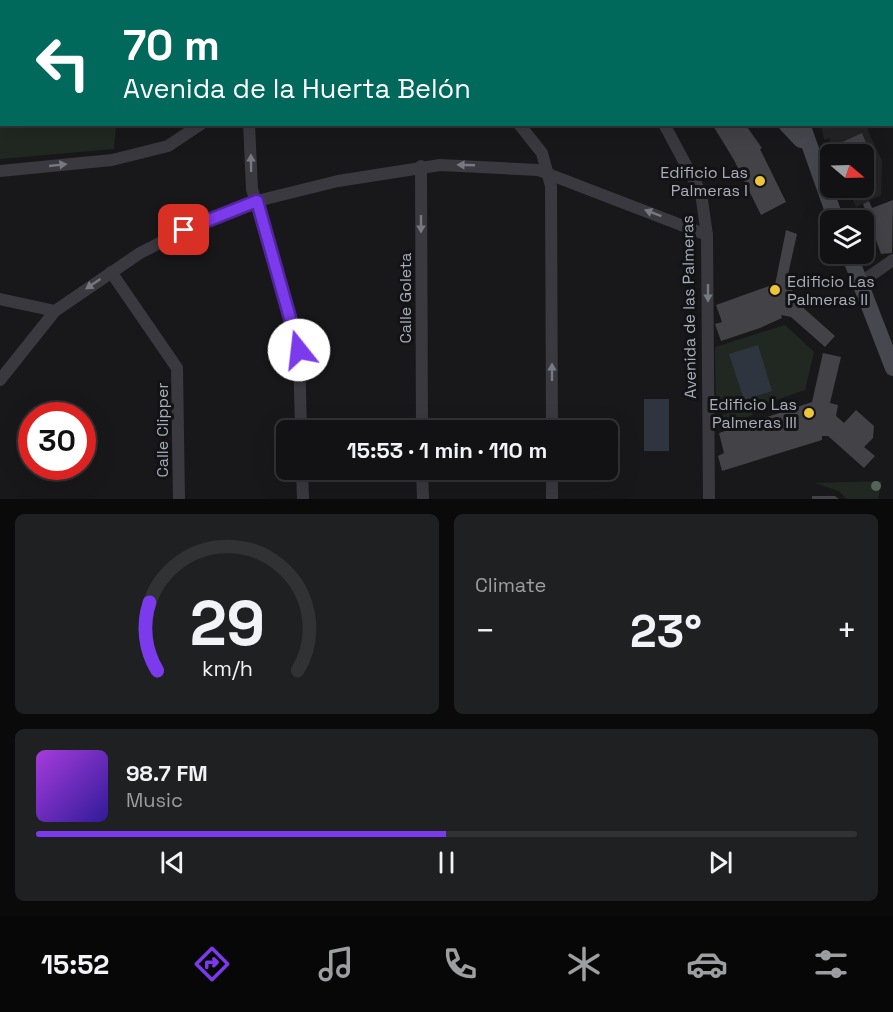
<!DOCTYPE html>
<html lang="en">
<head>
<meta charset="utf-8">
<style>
  body { margin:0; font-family:"Space Grotesk",sans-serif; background:#1f2022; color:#f1f3f6; height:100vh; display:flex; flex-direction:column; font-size:22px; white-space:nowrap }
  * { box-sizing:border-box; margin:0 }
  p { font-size:20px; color:#9c9ea0 }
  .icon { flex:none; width:33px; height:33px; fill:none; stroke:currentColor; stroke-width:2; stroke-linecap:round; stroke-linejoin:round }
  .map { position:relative; height:499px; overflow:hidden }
  .drawer { display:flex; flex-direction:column; gap:15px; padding:15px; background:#0a0a0b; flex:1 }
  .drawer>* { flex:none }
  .banner { position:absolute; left:0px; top:0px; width:894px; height:126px; box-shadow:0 6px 24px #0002,0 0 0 2px #313234; background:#00695c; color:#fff; overflow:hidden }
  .needle { width:39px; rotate:109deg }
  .fabs { position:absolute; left:820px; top:144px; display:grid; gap:12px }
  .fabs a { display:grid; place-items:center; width:54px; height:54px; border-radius:9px; background:#121214; box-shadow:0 6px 24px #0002,0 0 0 2px #313234; font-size:30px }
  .speed { position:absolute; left:18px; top:402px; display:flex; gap:12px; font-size:30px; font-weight:700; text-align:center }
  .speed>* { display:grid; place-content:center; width:78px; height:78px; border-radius:50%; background:#121214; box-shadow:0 6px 24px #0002,0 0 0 2px #313234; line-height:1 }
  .speed .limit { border:9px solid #d22; background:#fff; color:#111 }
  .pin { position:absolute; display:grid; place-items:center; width:51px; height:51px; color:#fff; margin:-26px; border-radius:12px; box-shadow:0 3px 9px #0006 }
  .me { position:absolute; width:66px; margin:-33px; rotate:344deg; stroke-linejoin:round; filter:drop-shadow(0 0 4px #0008) }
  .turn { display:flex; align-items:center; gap:21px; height:126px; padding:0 24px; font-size:27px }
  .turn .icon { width:78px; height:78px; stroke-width:2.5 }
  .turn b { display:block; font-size:42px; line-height:51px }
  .big { font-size:45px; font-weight:800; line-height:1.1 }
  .drawer .widget { flex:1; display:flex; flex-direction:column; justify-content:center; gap:9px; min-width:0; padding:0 21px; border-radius:9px; background:#1f2022 }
  .drawer .dial { align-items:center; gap:0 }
  .dial svg { height:156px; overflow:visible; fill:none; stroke:#313234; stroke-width:7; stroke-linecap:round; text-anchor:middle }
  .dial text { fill:#f1f3f6; stroke:none }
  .song { display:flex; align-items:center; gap:18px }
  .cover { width:72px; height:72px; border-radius:9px; background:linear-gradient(135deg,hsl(280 70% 55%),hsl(250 70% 35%)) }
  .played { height:6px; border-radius:3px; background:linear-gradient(90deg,#7c3aed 50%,#313234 50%) }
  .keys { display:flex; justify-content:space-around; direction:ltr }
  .heat { display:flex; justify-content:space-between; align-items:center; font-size:33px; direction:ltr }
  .drawer .tiles { flex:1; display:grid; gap:15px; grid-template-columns:1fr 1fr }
  .widget:last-child { grid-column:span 2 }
  .trip { position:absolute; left:276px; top:420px; width:342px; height:60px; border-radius:9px; background:#121214; box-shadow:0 6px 24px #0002,0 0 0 2px #313234; font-weight:800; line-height:60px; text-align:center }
  .tabs { display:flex; height:96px; justify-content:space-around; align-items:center; background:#070708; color:#9c9ea0 }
  .tabs .icon { width:42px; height:42px }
  .tabs .current { color:#7c3aed }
  .tabs b { font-size:27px; color:#f1f3f6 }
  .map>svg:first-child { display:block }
  .built { fill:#242427 }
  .green { fill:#202821 }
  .water { fill:#2e353e }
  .building { fill:#424247 }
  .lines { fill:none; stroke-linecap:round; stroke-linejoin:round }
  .minor { stroke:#39393f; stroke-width:12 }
  .tertiary { stroke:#39393f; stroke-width:14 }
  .secondary { stroke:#47484f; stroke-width:16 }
  .tree { fill:#526556 }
  .oneway { fill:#777982 }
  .route-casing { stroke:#51269a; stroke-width:15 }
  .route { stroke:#7c3aed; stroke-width:10 }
  .poi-dot { fill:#eec43b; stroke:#131315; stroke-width:2 }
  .labels { text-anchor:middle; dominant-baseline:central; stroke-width:6; stroke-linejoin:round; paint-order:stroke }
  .poi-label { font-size:16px; fill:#aaadb9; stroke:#131315; text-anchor:end }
  .street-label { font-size:16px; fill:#aaadb9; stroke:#131315 }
</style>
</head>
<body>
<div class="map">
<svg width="893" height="499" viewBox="0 0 893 499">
  <rect width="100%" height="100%" fill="#18181a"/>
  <polygon class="built" points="821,125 875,125 867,129 882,161 881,195 856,207 848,188 864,188 864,154 835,154 829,138 824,140"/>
  <g class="green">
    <polygon points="0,107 2,124 116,125 114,149 0,159"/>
    <polygon points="785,325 814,352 805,390 758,406 751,402 716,411 715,347"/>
    <polygon points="750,406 753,415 716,426 716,417"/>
    <polygon points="882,481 878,499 847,499 839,491 815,483"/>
  </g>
  <g class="water">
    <polygon points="758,345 772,391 744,400 729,354"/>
    <rect x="644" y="399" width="25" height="52"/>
  </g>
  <g class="building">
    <polygon points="712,124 745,124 762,148 760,149 786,202 761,215 734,160"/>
    <polygon points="862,133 875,164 864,168 864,154 843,154 838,144"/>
    <polygon points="893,200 892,253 881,254 863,204 869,201 872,208"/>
    <polygon points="786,230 797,234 787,279 795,280 792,293 801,300 799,304 835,336 825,347 791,317 781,315 782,318 760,328 721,341 715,324 722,322 716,305 772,285 772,288 775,285"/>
    <polygon points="823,353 841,357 830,403 838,405 836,416 844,423 856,410 874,426 873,438 864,447 875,456 864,468 828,436 822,436 822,440 722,471 718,456 724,453 719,433 812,402"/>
    <polygon points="812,496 835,496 839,499 812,499"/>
  </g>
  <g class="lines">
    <g class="minor">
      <polyline points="105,0 105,2"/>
      <polyline points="421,0 422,2"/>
      <polyline points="585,0 586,2"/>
      <polyline points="320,2 321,0"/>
      <polyline points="249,124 252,189 299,350 301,430"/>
      <polyline points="519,124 542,153 551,186 552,430"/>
      <polyline points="664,124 701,193 707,235 709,499"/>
      <polyline points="421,166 422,430"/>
      <polyline points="0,171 112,160 168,146 201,124"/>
      <polyline points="111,272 177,368 179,499"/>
      <polyline points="860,283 893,260"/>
      <polyline points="0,299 55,311"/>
      <polyline points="0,380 55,311 140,253 185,230 257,201 338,181 440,165 538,170 707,235"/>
      <polyline points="302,470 303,499"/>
      <polyline points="422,470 423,499"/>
      <polyline points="552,470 552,499"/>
    </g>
    <g class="tertiary">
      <polyline points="698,0 699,2"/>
      <polyline points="779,0 780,2"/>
      <polyline points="822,2 823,0"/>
    </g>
    <g class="secondary">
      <polyline points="740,0 741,2"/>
      <polyline points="753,0 754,2"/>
      <polyline points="786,124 801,140"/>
      <polyline points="802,124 836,220"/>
      <polyline points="849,254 893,368"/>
    </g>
  </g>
  <circle class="tree" cx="876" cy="486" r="5"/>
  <defs><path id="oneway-solid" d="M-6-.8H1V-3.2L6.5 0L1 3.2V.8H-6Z" transform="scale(1.5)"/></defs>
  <g class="oneway">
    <use href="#oneway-solid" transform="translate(251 163) rotate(-91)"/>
    <use href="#oneway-solid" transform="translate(58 165) rotate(-6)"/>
    <use href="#oneway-solid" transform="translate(466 165) rotate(-178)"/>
    <use href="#oneway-solid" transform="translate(653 213) rotate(-159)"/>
    <use href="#oneway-solid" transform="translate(421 224) rotate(90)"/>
    <use href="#oneway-solid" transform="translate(93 284) rotate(146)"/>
    <use href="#oneway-solid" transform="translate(708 293) rotate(90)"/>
    <use href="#oneway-solid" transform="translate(552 372) rotate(-90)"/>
  </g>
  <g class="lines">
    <g class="route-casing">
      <polyline id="route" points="184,230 257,201 299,350"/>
    </g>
    <use href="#route" class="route"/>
  </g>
  <g class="poi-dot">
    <circle cx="760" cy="181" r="6"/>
    <circle cx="775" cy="290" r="6"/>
    <circle cx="809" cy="413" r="6"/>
  </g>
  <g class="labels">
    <g class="poi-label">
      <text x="748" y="172">Edificio Las<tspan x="748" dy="18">Palmeras I</tspan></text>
      <text x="787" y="281" text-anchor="start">Edificio Las<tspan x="787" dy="18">Palmeras II</tspan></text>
      <text x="797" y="404">Edificio Las<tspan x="797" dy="18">Palmeras III</tspan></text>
    </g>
    <g class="street-label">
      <text transform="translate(405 298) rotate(-90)">Calle Goleta</text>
      <text transform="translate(689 307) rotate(-91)">Avenida de las Palmeras</text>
      <text transform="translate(162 430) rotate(-90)">Calle Clipper</text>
    </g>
  </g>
</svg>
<div class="fabs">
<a><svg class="needle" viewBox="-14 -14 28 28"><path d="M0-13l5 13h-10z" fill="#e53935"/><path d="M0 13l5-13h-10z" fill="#9c9ea0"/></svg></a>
<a><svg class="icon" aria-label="layers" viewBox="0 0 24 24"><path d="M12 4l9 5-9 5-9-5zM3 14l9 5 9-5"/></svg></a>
</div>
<div class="speed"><div class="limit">30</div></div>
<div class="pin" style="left:184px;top:230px;background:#d93025"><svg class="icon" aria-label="arrive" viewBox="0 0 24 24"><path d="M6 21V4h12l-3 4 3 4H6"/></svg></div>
<svg class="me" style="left:299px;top:350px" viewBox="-20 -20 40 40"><circle r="19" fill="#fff"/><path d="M0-13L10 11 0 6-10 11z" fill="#7c3aed"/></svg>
<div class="trip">15:53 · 1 min · 110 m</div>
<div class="banner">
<div class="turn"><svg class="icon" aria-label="left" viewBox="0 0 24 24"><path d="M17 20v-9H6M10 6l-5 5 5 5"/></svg><div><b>70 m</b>Avenida de la Huerta Belón</div></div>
</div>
</div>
<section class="drawer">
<div class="tiles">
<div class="widget dial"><svg viewBox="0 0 100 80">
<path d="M14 69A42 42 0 1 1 86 69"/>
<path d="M14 69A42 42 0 0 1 10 34" stroke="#7c3aed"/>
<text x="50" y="56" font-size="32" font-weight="700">29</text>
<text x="50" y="72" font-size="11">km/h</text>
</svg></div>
<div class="widget"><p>Climate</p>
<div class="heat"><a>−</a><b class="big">23°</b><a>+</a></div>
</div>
<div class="widget">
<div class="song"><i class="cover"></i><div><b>98.7 FM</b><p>Music</p></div></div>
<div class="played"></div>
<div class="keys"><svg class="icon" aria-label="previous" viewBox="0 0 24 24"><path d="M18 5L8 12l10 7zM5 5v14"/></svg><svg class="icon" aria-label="pause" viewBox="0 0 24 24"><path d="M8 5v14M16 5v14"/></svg><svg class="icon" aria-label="next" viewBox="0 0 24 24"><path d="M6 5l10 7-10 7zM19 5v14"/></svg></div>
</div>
</div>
</section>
<nav class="tabs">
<b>15:52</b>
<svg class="icon current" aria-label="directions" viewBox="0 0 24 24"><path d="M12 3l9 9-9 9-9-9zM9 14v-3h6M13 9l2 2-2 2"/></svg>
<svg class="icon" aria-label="music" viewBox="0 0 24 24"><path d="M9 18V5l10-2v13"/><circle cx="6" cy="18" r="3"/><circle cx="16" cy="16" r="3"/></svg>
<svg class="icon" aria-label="phone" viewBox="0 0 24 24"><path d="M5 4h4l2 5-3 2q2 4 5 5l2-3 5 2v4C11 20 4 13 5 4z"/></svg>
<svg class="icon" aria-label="climate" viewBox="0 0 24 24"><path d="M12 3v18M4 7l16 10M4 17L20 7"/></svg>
<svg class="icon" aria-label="car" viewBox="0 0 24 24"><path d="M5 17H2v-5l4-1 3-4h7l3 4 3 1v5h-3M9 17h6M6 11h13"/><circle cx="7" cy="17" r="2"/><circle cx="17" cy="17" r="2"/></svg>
<svg class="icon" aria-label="filters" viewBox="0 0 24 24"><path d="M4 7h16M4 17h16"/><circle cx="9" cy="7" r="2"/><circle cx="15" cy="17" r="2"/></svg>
</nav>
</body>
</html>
